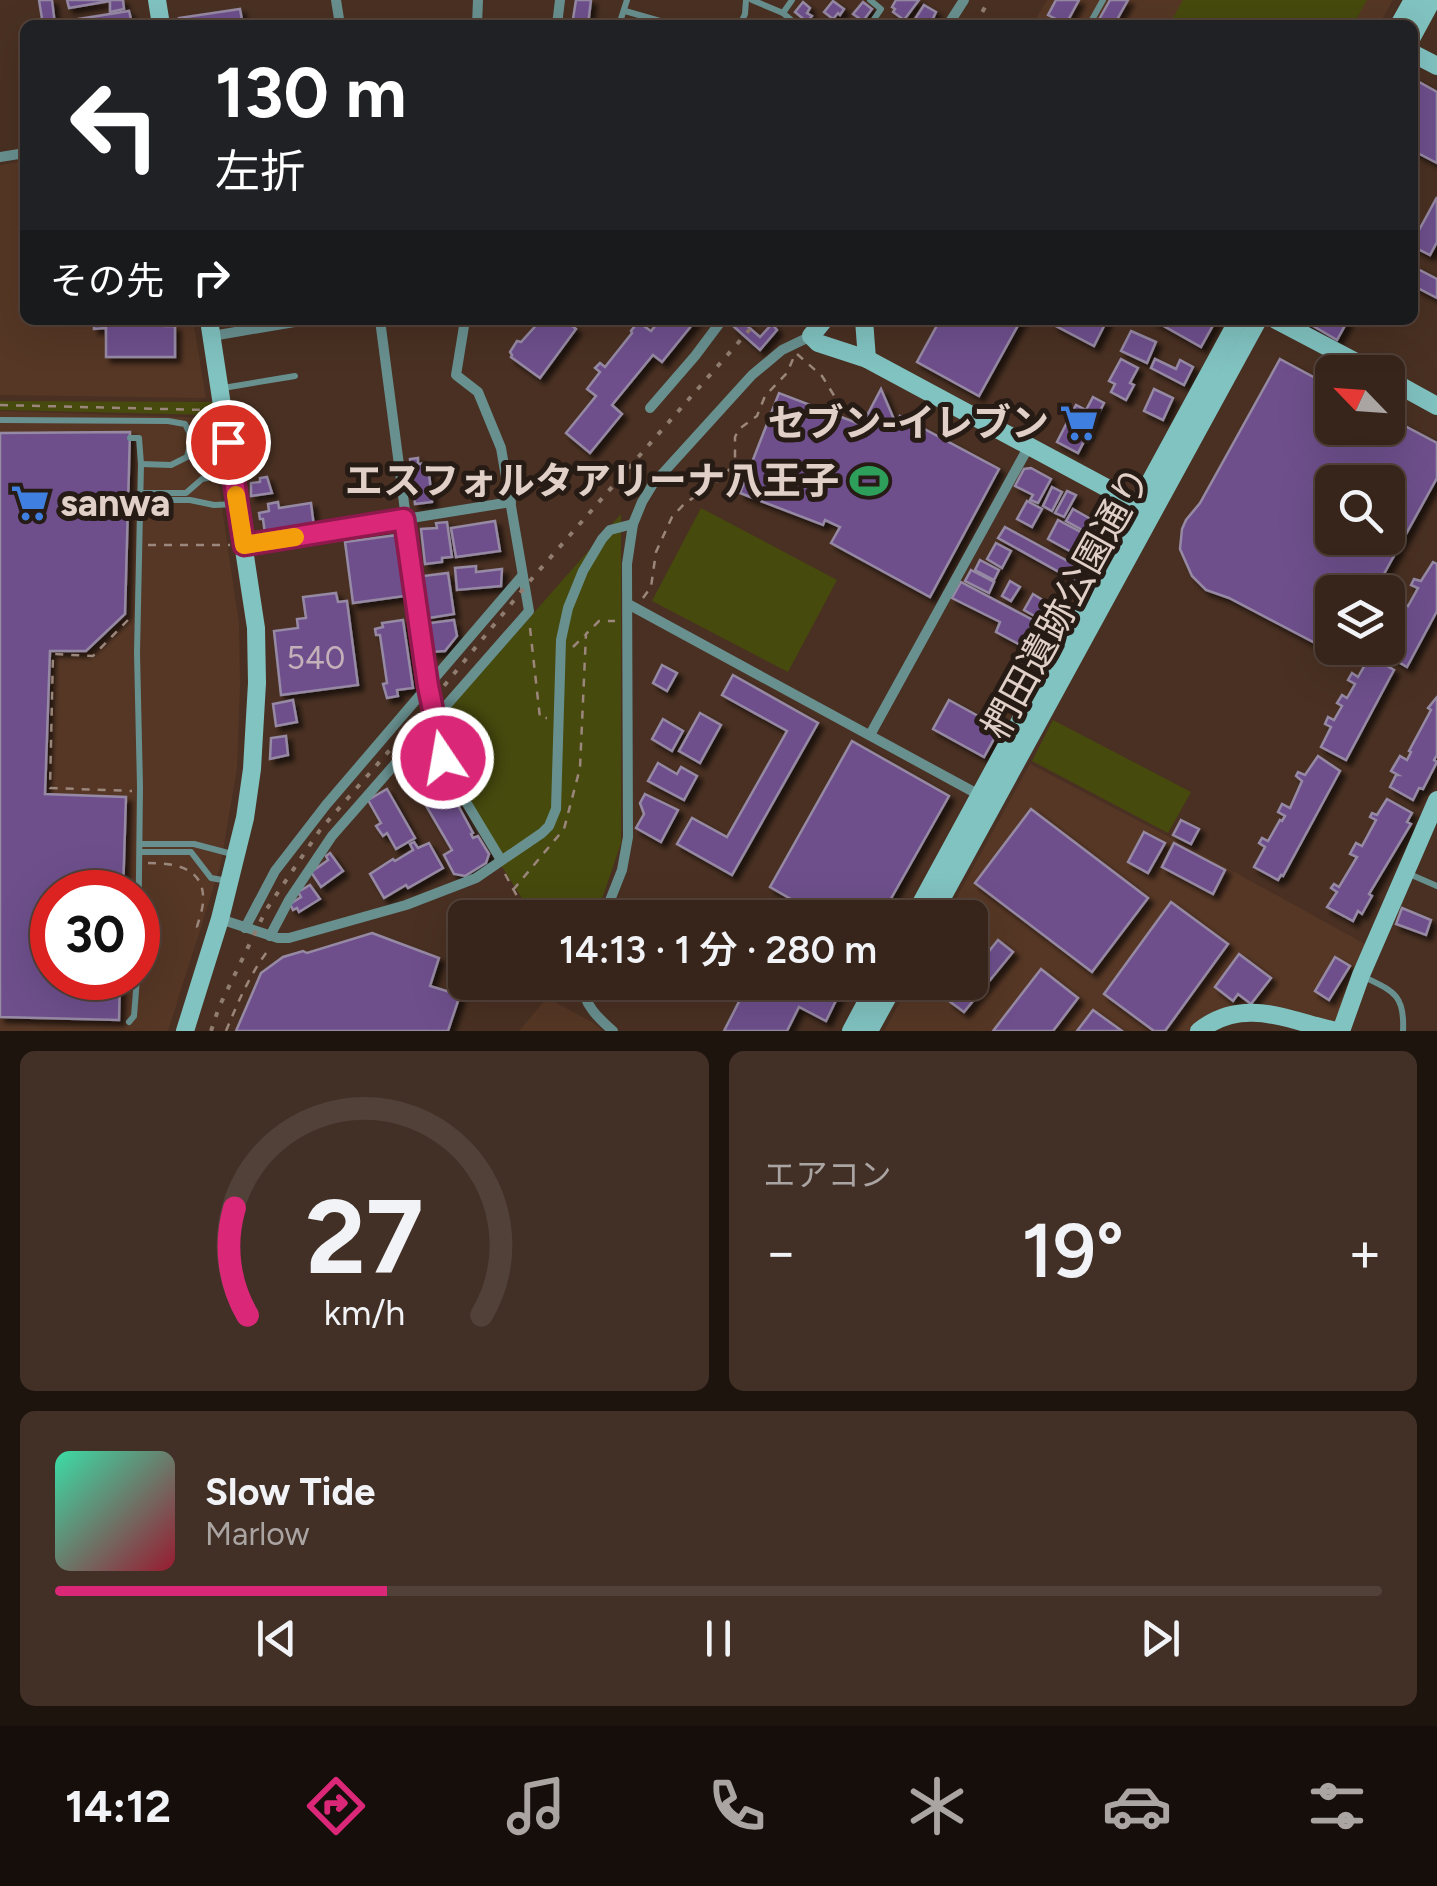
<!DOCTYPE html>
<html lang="ja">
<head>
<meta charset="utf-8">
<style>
  body { margin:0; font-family:Figtree,"Noto Sans JP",sans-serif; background:#423027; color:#f1f3f6; height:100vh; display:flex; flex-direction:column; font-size:38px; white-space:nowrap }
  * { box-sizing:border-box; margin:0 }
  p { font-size:32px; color:#aaa4a2 }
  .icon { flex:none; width:55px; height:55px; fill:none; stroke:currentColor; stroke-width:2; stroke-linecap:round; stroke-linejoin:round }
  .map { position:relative; height:1031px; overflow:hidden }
  .drawer { display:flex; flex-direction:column; gap:20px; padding:20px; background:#1e140e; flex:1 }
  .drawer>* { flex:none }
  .banner { position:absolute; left:20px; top:20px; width:1398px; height:305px; border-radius:15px; box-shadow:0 10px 40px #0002,0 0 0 2px #514139; background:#202124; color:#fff; overflow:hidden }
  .needle { width:65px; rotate:295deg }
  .tools { position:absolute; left:1315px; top:355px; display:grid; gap:20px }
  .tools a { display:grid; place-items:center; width:90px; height:90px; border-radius:15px; background:#37241a; box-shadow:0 10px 40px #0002,0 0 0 2px #514139; font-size:50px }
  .speed { position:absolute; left:30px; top:870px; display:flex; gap:20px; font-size:50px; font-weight:700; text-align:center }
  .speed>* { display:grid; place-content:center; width:130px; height:130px; border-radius:50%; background:#37241a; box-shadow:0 10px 40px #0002,0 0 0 2px #514139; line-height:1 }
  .speed .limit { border:15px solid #d22; background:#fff; color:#111 }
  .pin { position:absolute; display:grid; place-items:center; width:85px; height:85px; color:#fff; margin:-42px; border:5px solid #fff; border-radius:50%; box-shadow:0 2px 10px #0007 }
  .me { position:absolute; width:110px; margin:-55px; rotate:348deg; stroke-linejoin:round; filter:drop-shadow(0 0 8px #0008) }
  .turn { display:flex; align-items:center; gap:35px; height:210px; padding:0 30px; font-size:45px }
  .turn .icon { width:130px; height:130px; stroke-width:2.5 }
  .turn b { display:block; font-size:70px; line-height:85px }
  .then { display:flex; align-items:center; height:95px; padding:0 30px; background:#0003; gap:20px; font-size:38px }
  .big { font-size:75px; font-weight:600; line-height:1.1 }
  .drawer .widget { flex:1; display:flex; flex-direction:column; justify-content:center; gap:15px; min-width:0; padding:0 35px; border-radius:15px; background:#423027 }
  .drawer .dial { align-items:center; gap:0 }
  .dial svg { height:260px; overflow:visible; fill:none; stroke:#514139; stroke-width:7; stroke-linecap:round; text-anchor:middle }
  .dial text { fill:#f1f3f6; stroke:none }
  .song { display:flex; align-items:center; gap:30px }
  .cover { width:120px; height:120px; border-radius:15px; background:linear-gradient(135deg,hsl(160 70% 55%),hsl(350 70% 35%)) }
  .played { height:10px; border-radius:5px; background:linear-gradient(90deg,#db2777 25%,#514139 25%) }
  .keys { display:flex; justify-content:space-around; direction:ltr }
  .heat { display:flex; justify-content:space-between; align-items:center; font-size:55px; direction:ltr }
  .drawer .tiles { flex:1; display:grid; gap:20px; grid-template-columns:1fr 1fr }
  .widget:last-child { grid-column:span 2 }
  .trip { position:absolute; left:448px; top:900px; width:540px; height:100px; border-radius:15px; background:#37241a; box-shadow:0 10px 40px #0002,0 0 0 2px #514139; font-weight:600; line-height:100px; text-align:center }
  .menu { display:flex; height:160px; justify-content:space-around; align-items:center; background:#160e0a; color:#aaa4a2 }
  .menu .icon { width:70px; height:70px }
  .menu .selected { color:#db2777 }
  .menu b { font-size:45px; color:#f1f3f6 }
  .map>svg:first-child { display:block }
  .built { fill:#563725; fill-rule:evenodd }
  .green { fill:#474a0d }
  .building { fill:#6e508c; stroke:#9689a4; stroke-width:2.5; fill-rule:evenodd; filter:url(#shadow) }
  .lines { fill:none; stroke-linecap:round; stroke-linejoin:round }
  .path { stroke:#9b867b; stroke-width:2.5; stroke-dasharray:8 8; stroke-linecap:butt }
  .lane { stroke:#68908f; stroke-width:6 }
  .street { stroke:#68908f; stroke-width:10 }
  .secondary { stroke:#81c3c1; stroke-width:18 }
  .rail { stroke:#907c70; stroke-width:4; stroke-dasharray:5 10; stroke-linecap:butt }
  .route-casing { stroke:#8e194d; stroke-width:25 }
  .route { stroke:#db2777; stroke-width:18 }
  .slow { stroke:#f59e0b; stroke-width:18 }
  .labels { text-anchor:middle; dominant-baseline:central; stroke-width:10; stroke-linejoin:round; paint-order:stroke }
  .number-label { font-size:32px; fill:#c4b0b8 }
  .poi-label { font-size:38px; font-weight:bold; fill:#e0d0c7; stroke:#271b15; text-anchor:end }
  .street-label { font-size:38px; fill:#e0d0c7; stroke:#271b15 }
</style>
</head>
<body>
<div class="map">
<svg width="1437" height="1031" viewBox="0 0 1437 1031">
  <defs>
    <filter id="shadow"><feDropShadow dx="5" dy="5" stdDeviation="2.5" flood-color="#0009"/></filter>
  </defs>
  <rect width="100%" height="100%" fill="#493022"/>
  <g class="built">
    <polygon points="1047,0 1393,0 1379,25 1040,25 1034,22"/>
    <polygon points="25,161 25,320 193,320 206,398 0,395 0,165"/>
    <path d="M 0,411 L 209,418 L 239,624 L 240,685 L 237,769 L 220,867 L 168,1031 L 0,1031 ZM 52,892 L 138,892 L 138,978 L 52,978 Z"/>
    <polygon points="1030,764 1213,860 1372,948 1340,1031 1252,1011 1199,1031 884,1031 911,983 970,982 970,918 946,917"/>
    <polygon points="547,998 592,1022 603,1031 519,1031"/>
  </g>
  <g class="green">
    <polygon points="1183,0 1367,0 1353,25 1169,25"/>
    <polygon points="0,401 212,402 214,415 0,410"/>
    <polygon points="701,508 837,580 788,672 652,601"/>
    <polygon points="621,514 621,843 596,917 534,917 499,862 438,746 434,726"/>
    <polygon points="1053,720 1191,792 1168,833 1032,761"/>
  </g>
  <g class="building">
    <polygon points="39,0 52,0 55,25 43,25"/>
    <polygon points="67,0 123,0 124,9 110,12 110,1 69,8"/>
    <polygon points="576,0 591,0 588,25 572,25"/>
    <polygon points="896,0 919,0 904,20 893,12 895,9 892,7"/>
    <polygon points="1056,0 1079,0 1066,24 1048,15"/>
    <polygon points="1110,0 1128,0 1114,25 1096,25"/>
    <polygon points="833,1 844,9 840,15 838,13 833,19 824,12"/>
    <polygon points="803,2 810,8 807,13 812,16 807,22 795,12"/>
    <polygon points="863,2 872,9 863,21 853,14"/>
    <polygon points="924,5 936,12 930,25 924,25 915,19"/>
    <polygon points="240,9 243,25 180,25 179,18"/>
    <polygon points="129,11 131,19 118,25 73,25 72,20"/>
    <polygon points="1412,78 1437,92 1437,163 1412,150"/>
    <polygon points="1437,197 1437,242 1430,255 1412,246 1412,243"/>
    <polygon points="1412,266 1437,279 1437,298 1412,285"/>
    <polygon points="94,320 165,320 165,326 175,326 175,357 106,357 106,328 94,329"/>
    <polygon points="541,320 565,320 576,329 540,378 511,357 512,355 510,352 517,341 521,342"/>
    <polygon points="660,320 696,320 662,362 653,355 612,405 622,414 590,453 566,433 596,396 587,389 600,372 595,368 600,363 605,367 632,333 631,331 638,322 651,331"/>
    <polygon points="739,320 748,320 745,324 760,337 772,324 777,330 760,350 733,326"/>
    <polygon points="940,320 1021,320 979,396 917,362"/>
    <polygon points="1055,320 1107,320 1094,346 1054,325"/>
    <polygon points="1153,320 1216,320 1201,347"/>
    <polygon points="1303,320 1348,320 1337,340"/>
    <polygon points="1131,331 1156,342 1147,363 1121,351"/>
    <polygon points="1121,359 1138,368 1130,383 1134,385 1126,400 1111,392 1115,384 1109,381"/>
    <polygon points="1155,359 1176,369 1180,360 1193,367 1184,385 1151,368"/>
    <path d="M 1280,359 L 1332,387 L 1332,428 L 1388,428 L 1388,417 L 1437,443 L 1437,478 L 1374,592 L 1332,592 L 1332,648 L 1344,648 L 1340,656 L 1229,598 L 1206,590 L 1192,576 L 1180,549 L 1182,529 L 1186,520 L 1200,503 ZM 1332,482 L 1388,482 L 1388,538 L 1332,538 Z"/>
    <polygon points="881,389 896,424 900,416 999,469 930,597 831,543 840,527 825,520 823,525 740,493 779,393 862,425"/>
    <polygon points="1154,389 1173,398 1163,420 1144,411"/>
    <polygon points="1093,397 1104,403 1078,453 1057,442 1076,405 1086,410"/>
    <polygon points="130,432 125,614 86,651 50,651 45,794 126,797 123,892 52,892 52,978 120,978 119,1020 0,1017 0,433"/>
    <polygon points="418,458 418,464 428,463 432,502 415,504 410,459"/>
    <polygon points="1031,468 1051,479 1038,503 1030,500 1033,495 1015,486 1024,469"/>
    <polygon points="267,477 272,493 251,496 251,483 260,482 260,478"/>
    <polygon points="1052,487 1062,492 1052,511 1043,506"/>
    <polygon points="1067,491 1076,495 1064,517 1055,513"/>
    <polygon points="1027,501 1042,509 1032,527 1017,519"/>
    <polygon points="278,502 279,508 311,503 314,527 265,534 263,519 260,519 259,513 269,511 268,504"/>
    <polygon points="1073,509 1103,526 1097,538 1066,521"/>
    <polygon points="1058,520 1092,538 1084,553 1090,556 1088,561 1048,539"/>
    <polygon points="495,521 500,551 456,557 451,528"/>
    <polygon points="447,522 452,557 442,558 442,562 425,564 421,529 437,528 436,523"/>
    <polygon points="1005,527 1084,570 1077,582 998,538"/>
    <polygon points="397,535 405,596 353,603 345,542"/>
    <polygon points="996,543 1011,551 1002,568 987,559"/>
    <polygon points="980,560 999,570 994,580 975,570"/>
    <polygon points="1433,562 1437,564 1437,611 1407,667 1383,653 1393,634 1388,631 1388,627 1390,623 1397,627 1405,613 1400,611 1404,604 1408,606 1418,588 1411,585 1414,579 1421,581"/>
    <polygon points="476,566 476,572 502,569 501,586 457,590 455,568"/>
    <polygon points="971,570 994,582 989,593 965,581"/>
    <polygon points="448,573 454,614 429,618 423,576"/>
    <polygon points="1010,581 1020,587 1011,601 1002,596"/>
    <polygon points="961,582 1050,629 1037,654 996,632 1000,622 952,598"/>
    <polygon points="336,593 338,602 347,601 358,685 281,695 274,631 298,628 297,619 306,618 303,597"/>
    <polygon points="1033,594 1046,602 1038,618 1024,610"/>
    <polygon points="403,620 413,688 397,690 398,696 387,698 383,684 387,683 380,635 376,635 375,629 383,627 382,623"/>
    <polygon points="454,620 457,636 445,651 432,652 430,623"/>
    <polygon points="1370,656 1394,670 1346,760 1321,747 1331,727 1325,724 1328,717 1334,720 1342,706 1337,703 1342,695 1347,698 1355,684 1348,680 1352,673 1358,677"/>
    <polygon points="662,665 677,673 667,691 653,683"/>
    <polygon points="733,675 818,723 732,875 677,844 692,818 727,837 787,731 722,695"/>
    <polygon points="1437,697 1437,755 1434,760 1437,762 1423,789 1419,788 1413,800 1390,787 1396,775 1398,775 1391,771 1400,756 1407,760 1411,752 1409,751 1431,710 1428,708"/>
    <polygon points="293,700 297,722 276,726 273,704"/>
    <polygon points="949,700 1000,728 984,757 933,729"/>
    <polygon points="700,713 721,725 700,763 679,751"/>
    <polygon points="663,719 683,731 672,751 652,739"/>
    <polygon points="286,736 288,755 270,759 271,738"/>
    <polygon points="425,738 434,749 431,751 437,761 433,764 459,807 473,833 471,834 473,838 478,836 489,854 486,863 465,876 454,874 444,855 452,850 404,768 408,766 406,762 411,759 408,754"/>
    <polygon points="852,741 949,796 880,918 824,918 770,887"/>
    <polygon points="1318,756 1340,771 1283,876 1281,875 1278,880 1254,867 1265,847 1259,843 1262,838 1268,841 1280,820 1282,821 1285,816 1278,812 1282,804 1290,808 1302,781 1296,776 1298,772 1305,775"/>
    <polygon points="658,763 677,774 681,767 697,776 684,800 648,781"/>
    <polygon points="387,789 415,838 396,849 387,833 383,836 378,829 376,826 381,823 368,800"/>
    <polygon points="645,794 678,810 661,842 636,828 644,814 640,803"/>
    <polygon points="1387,799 1412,813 1407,822 1411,824 1369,894 1372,896 1362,914 1358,911 1353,921 1327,907 1337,892 1331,888 1334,884 1339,887 1357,857 1350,854 1356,843 1362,846 1376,820 1370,817 1372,813 1377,815"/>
    <polygon points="1031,809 1148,898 1092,972 975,883"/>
    <polygon points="1181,820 1199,829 1191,844 1173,835"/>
    <polygon points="1144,832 1165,843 1148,873 1128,862"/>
    <polygon points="414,842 418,848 429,843 443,868 408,888 406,885 384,898 370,874 393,859 395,861 413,850 410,844"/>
    <polygon points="1174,843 1225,870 1213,894 1162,867"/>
    <polygon points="330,853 343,871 321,887 311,872 328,860 326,856"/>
    <polygon points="310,885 320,899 299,912 297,908 293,910 290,904 301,897 298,892"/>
    <polygon points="1171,902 1228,944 1165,1031 1154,1031 1104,994"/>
    <polygon points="1402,908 1431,920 1426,935 1396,924"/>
    <polygon points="372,933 439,958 430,986 460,995 448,1031 236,1031 261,973 283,957 303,951 307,953"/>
    <polygon points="998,940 1013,952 964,1012 949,1001 964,982 970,982 970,975"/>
    <polygon points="1239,954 1271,978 1251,1004 1238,994 1233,1001 1215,987"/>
    <polygon points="1335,957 1350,966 1329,1000 1315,991"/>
    <polygon points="1041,969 1078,998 1053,1031 993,1031"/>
    <polygon points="749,982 845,982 826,1021 799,1007 787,1031 724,1031"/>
    <polygon points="1093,1010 1122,1031 1077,1031"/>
  </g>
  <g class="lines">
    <g class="path">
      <polyline points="797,354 822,376 846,415"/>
      <polyline points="0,405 206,410"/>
      <polyline points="148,545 230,545"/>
      <polyline points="643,598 651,587 656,552 672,517 685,503 712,486 731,468 735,458 735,437 739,429 757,416 765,396 787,373 793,359"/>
      <polyline points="128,620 93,656 53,654 50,788 132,791"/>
      <polyline points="530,628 540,718 547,718"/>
      <polyline points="573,647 585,635"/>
      <path d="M 148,863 C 174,863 205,867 203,901 C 203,909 199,919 197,927 L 203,930"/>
      <polyline points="505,874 529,918"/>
      <polyline points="513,890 564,829 580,768 586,634 599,621 615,621"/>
      <path d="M 226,1031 C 238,1002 250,974 269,949"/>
    </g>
    <g class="lane">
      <polyline points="752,0 783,13 797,25"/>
      <polyline points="625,11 674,25"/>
      <polyline points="783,13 792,0"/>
      <polyline points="619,25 627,0"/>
      <polyline points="740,25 745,14 746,0"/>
      <polyline points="870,25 881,9 870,0"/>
      <polyline points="1089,25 1103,0"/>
      <polyline points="223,388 295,376"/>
      <polyline points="0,420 168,421 185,424 192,438 187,457 171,465 141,464"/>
      <polyline points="130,438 139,438 141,464 137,653 140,787 138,960"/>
      <polyline points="141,493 186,493 202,479 229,474"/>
      <polyline points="141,500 190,500 214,505 236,504"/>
      <polyline points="140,844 194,844 232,854"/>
      <polyline points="140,852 191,852 211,878 228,881"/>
      <polyline points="1407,873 1437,886"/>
      <path d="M 1362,976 C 1393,991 1405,994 1403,1031"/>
      <polyline points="129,1022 134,1016 137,978"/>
    </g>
    <g class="street">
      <polyline points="336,0 340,25"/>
      <polyline points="477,25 478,0"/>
      <polyline points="557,25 560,0"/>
      <polyline points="948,25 964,0"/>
      <polyline points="0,157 25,153"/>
      <polyline points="380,320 428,686 443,759 451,777 501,860"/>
      <polyline points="212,336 306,320"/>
      <polyline points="650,408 695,356 722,320"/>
      <polyline points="244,545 511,502"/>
      <polyline points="628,604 983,797"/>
      <polyline points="870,735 1029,446"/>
      <polyline points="603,918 622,870 628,837 627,564 633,524 642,502 653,484 752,375 782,350 811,336"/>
      <polyline points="220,919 278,938 289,938 406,905 476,878 542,833 549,826 556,809 561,640 568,608 583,571 602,539 610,530 633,524"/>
      <polyline points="245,928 275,871 326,805 522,576"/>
      <polyline points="270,936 289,900 332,836 529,611 501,448 478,392 456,375 465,320"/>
      <path d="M 582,982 C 583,1004 598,1018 613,1031"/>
    </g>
    <g class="secondary">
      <polyline points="157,0 161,25"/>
      <polyline points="1399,25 1413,0"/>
      <polyline points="1412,37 1432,0"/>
      <polyline points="1412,53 1437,66"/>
      <polyline points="824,320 811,336 818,343 867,359 1146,509"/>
      <polyline points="864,320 867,359"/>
      <polyline points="1276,320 1375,372"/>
      <polyline points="1388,379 1437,406"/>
      <polyline points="913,918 1238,320"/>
      <polyline points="931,918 1258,320"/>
      <polyline points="185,1031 220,919 245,818 252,769 257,683 256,628 209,320"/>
      <polyline points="851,1031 877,982"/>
      <polyline points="869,1031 896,982"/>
      <path d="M 1199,1031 C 1243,996 1287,1020 1336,1031"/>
      <polyline points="1341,1031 1361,975 1437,800"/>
    </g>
    <g class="rail">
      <polyline points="975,25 989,0"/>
      <polyline points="211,1031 219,1007 266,910 320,830 417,719 529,582 758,320"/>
    </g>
  </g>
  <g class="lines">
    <g class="route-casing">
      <polyline id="route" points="228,442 244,545 404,519 428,686 443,758"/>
    </g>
    <use href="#route" class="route"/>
    <polyline class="slow" points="236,495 244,545 295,537"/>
  </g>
  <defs>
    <g id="supermarket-bare" transform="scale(3)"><path d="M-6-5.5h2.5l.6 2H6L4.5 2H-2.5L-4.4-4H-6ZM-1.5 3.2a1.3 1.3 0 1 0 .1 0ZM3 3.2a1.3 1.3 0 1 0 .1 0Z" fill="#3f7fe0" stroke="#271b15" stroke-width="2.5" paint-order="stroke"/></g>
    <g id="stadium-bare" transform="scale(3)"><path d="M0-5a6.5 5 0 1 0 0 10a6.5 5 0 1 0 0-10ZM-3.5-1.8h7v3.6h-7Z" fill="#2e9e5b" stroke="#271b15" stroke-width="2.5" paint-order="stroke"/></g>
  </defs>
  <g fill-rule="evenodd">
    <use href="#supermarket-bare" x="1079" y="423"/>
    <use href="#stadium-bare" x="869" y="481"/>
    <use href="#supermarket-bare" x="30" y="503"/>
  </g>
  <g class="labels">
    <g class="number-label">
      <text x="316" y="658">540</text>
    </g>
    <g class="poi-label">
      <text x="1049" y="423">セブン-イレブン</text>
      <text x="839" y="481">エスフォルタアリーナ八王子</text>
      <text x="60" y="503" text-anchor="start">sanwa</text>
    </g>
    <g class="street-label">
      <text transform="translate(1066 603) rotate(-61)">椚田遺跡公園通り</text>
    </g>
  </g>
</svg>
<div class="tools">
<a><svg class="needle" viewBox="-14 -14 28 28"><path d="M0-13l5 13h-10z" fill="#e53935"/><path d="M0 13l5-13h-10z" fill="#aaa4a2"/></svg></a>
<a><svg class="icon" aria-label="search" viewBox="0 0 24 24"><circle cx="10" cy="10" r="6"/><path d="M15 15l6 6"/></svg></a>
<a><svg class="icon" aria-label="layers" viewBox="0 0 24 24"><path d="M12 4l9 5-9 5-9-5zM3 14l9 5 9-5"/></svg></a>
</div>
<div class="speed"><div class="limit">30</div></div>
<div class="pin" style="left:228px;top:442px;background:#d93025"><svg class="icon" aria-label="arrive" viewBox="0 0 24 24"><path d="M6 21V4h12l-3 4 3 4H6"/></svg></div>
<svg class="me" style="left:443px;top:758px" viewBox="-20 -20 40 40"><circle r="17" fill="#db2777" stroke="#fff" stroke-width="3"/><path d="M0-11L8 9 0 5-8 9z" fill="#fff"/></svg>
<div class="trip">14:13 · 1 分 · 280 m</div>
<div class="banner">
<div class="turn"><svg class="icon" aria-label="left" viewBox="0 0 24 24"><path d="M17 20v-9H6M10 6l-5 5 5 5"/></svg><div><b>130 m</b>左折</div></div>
<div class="then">その先<svg class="icon" aria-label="right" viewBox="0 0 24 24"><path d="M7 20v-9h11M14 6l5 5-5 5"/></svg></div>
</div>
</div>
<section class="drawer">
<div class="tiles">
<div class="widget dial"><svg viewBox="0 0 100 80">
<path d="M14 69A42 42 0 1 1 86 69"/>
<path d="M14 69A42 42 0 0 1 10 36" stroke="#db2777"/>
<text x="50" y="56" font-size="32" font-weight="700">27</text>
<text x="50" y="72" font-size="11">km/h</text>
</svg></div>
<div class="widget"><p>エアコン</p>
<div class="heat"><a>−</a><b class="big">19°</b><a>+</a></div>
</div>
<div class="widget">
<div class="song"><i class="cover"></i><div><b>Slow Tide</b><p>Marlow</p></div></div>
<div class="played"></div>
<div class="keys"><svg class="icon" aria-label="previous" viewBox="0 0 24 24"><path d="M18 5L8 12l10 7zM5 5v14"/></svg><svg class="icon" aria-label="pause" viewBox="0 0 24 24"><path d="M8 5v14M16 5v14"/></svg><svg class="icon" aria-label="next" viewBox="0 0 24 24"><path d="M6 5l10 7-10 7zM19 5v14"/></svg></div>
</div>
</div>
</section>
<nav class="menu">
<b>14:12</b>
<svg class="icon selected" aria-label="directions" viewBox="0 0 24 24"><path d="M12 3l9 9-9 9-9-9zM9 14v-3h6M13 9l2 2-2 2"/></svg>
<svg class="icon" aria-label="music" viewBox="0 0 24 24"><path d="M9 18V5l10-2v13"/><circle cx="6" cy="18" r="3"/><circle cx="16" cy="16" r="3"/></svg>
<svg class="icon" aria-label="phone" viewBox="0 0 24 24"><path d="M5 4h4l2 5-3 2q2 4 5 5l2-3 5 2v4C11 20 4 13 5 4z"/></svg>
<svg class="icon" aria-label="climate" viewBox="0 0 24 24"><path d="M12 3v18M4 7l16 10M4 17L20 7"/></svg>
<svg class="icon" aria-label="car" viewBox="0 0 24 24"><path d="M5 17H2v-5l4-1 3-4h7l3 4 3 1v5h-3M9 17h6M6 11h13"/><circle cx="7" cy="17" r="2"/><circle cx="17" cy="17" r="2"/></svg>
<svg class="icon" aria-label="filters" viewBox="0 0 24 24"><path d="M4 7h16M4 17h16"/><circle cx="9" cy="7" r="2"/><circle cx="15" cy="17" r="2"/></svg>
</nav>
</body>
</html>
